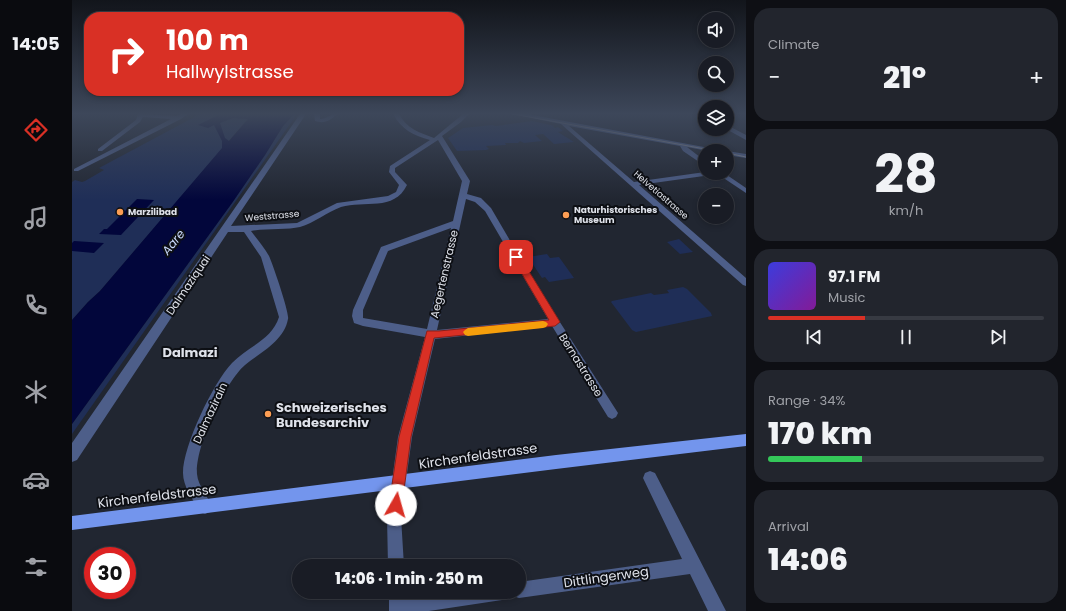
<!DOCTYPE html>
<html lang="en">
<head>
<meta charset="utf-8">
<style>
  body { margin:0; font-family:Poppins,sans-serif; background:#22252d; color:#f1f3f6; height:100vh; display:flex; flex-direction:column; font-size:15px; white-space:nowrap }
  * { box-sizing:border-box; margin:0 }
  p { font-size:13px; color:#9fa1a7 }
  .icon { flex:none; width:22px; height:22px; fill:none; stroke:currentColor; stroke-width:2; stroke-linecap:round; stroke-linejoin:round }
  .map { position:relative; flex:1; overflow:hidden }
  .side { display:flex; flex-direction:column; gap:8px; padding:8px; background:#0e0f14; width:320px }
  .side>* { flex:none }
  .banner { position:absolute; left:12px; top:12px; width:380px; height:84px; border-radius:16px; box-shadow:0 2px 6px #0003,0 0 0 1px #373a42; background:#d93025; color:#fff; overflow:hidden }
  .controls { position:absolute; left:626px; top:12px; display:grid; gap:8px }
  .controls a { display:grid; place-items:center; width:36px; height:36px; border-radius:50%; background:#191c25; box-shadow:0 2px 6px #0003,0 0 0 1px #373a42; font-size:20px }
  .speed { position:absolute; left:12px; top:547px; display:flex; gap:8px; font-size:20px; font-weight:700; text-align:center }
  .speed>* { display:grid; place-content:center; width:52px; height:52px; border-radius:50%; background:#191c25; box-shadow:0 2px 6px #0003,0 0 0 1px #373a42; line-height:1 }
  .speed .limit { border:6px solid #d22; background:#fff; color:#111 }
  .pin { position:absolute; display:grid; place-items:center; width:34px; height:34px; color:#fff; margin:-17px; border-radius:8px; box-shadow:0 2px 6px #0006 }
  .me { position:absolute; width:44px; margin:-22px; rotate:7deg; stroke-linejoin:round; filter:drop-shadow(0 0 3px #0008) }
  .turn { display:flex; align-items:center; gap:14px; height:84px; padding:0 16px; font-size:18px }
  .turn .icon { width:52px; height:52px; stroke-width:2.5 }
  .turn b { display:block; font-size:28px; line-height:34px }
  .big { font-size:30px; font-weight:800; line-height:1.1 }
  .side .tile { flex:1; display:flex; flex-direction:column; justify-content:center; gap:6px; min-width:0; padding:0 14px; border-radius:16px; background:#22252d }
  .side .dial { align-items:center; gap:0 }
  .dial b { font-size:52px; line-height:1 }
  .song { display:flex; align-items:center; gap:12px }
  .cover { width:48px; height:48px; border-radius:6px; background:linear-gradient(135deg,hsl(240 70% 55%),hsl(290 70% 35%)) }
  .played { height:4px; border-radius:2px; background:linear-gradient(90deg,#d93025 35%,#373a42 35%) }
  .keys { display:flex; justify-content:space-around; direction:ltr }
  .heat { display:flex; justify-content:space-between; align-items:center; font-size:22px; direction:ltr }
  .charge { height:6px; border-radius:3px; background:linear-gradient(90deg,#34c759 34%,#373a42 0) }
  .trip { position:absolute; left:220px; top:559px; width:234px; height:40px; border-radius:20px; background:#191c25; box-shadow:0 2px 6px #0003,0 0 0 1px #373a42; font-weight:800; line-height:40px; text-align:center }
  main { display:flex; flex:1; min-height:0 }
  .dock { display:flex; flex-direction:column; width:72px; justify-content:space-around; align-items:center; background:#0a0b0f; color:#9fa1a7 }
  .dock .icon { width:28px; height:28px }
  .dock .on { color:#d93025 }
  .dock b { font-size:18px; color:#f1f3f6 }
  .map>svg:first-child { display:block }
  .green { fill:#1f2e57 }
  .water { fill:#02063b; fill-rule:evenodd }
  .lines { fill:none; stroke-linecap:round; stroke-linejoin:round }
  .minor { fill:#4d5e89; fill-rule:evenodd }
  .major { fill:#7395ed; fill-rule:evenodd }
  .tram { stroke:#888c96; stroke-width:1 }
  .route { fill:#d93025; stroke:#8d1f18 }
  .slow { fill:#f59e0b }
  .poi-dot { fill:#fc9d53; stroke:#0d0f14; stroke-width:1.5 }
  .labels { text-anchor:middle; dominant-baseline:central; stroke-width:4; stroke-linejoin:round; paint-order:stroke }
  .far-street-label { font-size:9px; fill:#dfe2ea; stroke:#0d0f14 }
  .far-poi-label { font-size:9px; font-weight:bold; fill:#dfe2ea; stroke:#0d0f14; text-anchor:start }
  .street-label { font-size:11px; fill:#dfe2ea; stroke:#0d0f14 }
  .water-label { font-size:12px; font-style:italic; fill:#cbdafd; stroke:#0d0f14 }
  .quarter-label { font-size:13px; font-weight:bold; fill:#dfe2ea; stroke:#0d0f14 }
  .near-poi-label { font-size:13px; font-weight:bold; fill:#dfe2ea; stroke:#0d0f14; text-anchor:start }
  .near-street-label { font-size:13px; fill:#dfe2ea; stroke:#0d0f14 }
</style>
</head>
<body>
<main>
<nav class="dock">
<b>14:05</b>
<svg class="icon on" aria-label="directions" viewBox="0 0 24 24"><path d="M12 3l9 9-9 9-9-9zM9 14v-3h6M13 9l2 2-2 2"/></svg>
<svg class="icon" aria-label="music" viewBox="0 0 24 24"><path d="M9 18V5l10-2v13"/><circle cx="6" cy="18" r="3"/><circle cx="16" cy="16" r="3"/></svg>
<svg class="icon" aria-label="phone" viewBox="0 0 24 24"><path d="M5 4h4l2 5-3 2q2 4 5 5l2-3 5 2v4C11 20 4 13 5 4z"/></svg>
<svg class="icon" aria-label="climate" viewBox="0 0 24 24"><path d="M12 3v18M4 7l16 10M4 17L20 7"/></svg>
<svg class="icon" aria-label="car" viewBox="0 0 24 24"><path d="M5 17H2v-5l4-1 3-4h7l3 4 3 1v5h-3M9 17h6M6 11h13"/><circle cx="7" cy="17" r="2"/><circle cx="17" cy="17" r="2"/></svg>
<svg class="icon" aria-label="filters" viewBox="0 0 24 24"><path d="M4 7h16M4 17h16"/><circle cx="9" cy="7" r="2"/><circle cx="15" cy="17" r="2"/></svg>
</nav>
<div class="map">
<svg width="674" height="611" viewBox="0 0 674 611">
  <rect width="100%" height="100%" fill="#212631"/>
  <g class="green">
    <polygon points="128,114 180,114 28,291 16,302 0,320 0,182 3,180 10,182 13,181 32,170 27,168"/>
    <polygon points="222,114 225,114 0,434 0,424 160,203 193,155 211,126"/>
    <polygon points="460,121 483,126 481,126 483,128 486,127 491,131 486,132 502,142 482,144 471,134 463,135 470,141 452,143 448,141 446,143 433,143 434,145 414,146 417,149 414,150 385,151 376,138 391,128 420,125 424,126"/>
    <polygon points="607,239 621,252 608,254 595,242"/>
    <polygon points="475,254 478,258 487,257 502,278 477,282 473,277 470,278 456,257"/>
    <polygon points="611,287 615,289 639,313 640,316 564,332 560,330 539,302 540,301 579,293 582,295 597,293 595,290"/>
  </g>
  <g class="water">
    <path d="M 148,114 L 222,114 L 211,126 L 193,155 L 160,203 L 0,424 L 0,320 L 16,302 L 28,291 L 150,148 L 150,141 L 142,125 L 136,128 L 126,125 ZM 161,118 L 176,119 L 157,141 L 153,138 L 148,123 Z"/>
    <polygon points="65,199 82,200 49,235 27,234 32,229 35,229"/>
    <polygon points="2,241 32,243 22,253 0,251 0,243"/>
  </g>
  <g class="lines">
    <g class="minor">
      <polygon points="66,114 105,116 108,114 116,114 109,119 6,171 2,171 2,169 99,119 71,117 68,122 30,151 26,151 26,149 64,120"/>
      <path d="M 228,114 L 234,114 L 159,226 L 225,223 L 265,203 L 316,196 L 324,192 L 327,185 L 317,172 L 318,166 L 358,140 C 342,136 329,129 321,114 L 327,114 C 334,128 348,133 362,138 L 391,114 L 397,114 L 389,122 L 370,136 L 398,181 L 395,194 L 409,198 L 419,208 L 461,280 L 546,413 L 544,417 L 540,419 L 536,417 L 480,326 L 363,339 L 340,437 L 329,517 L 332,566 L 316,566 L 315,517 L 326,437 L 353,337 L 291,326 L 282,323 L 280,316 L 281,310 L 309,247 L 381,221 L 390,181 L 366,140 L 323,168 L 323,172 L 335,185 C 322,212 292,200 269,207 C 255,212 242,223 228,227 C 216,230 194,228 179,231 C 185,239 192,247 197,256 C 200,262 218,314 216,319 C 212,341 189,352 173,365 C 153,382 123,447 125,474 C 126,486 136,496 140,507 L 138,512 L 133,514 L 128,512 C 122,501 111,487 111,473 C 111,446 141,383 160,363 C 175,347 200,340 207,317 L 189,257 L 172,232 L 156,232 L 5,460 L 0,462 L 0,443 ZM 394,199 L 403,202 L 413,211 L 476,319 L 365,330 ZM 379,228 L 355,329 L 291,318 L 291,310 L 316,251 Z"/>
      <path d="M 242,114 L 248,114 L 248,119 C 254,119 258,114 265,114 C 258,121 252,124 243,121 Z"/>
      <polygon points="441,114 455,114 648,150 649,151 636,151 615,147 633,161 633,166 611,151 608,146 497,126 562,182 633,172 633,173 642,173 639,175 567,185 674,278 674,286 671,285 489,124"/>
      <polygon points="655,125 674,135 674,140 654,129"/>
      <polygon points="655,151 674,154 674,158 655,155"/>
      <polygon points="644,173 652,173 674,188 674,193"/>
      <polygon points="578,471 583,473 654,611 636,611 618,574 447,598 441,596 440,592 447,592 447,582 610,559 571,478 573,473"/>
      <polygon points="317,592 333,592 334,597 373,592 438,592 436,598 430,600 357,611 317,611"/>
    </g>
    <polygon class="major" points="674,434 674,446 484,469 0,530 0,516 484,455"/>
    <g class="tram">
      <polyline points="441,114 644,151"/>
      <polyline points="655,153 674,157"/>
    </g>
  </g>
  <linearGradient id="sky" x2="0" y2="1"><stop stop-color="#12151b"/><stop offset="0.57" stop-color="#3d475a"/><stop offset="1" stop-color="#3d475a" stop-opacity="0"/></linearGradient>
  <rect width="674" height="200" fill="url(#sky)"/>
  <polygon class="route" points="441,255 447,255 488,322 483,326 362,338 339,437 330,505 328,510 324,512 319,510 317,505 327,437 355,331 367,331 477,320 440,257"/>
  <polygon class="slow" points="471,321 474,322 476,324 474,327 471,328 396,336 393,335 391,332 393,330 396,328"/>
  <g class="poi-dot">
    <circle cx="48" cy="212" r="4"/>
    <circle cx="494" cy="215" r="4"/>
    <circle cx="196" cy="414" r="4"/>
  </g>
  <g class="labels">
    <g class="far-street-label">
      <text transform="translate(589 195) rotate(41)">Helvetiastrasse</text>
      <text transform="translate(200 216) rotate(-5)">Weststrasse</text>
    </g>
    <g class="far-poi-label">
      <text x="502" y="210">Naturhistorisches<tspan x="502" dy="10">Museum</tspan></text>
      <text x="56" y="212">Marzilibad</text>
    </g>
    <g class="street-label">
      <text transform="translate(372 274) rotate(-77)">Aegertenstrasse</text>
      <text transform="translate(116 285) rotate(-56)">Dalmaziquai</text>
      <text transform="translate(509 365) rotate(58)">Bernastrasse</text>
      <text transform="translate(138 413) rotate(-65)">Dalmazirain</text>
    </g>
    <g class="water-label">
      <text transform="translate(101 242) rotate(-51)">Aare</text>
    </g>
    <g class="quarter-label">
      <text x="118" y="352">Dalmazi</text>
    </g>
    <g class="near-poi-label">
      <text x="204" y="407">Schweizerisches<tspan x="204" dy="15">Bundesarchiv</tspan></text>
    </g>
    <g class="near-street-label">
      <text transform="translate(406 456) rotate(-8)">Kirchenfeldstrasse</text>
      <text transform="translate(85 496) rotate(-7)">Kirchenfeldstrasse</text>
      <text transform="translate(534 577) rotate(-8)">Dittlingerweg</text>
    </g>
  </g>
</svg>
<div class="controls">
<a><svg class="icon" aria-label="sound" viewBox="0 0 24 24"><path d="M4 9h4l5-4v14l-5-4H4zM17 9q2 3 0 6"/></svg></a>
<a><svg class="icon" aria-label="search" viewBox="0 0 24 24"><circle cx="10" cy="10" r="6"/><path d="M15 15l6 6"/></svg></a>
<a><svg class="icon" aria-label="layers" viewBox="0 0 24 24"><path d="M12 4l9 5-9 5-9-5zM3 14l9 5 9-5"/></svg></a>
<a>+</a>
<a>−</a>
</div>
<div class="speed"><div class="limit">30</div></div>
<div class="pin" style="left:444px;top:257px;background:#d93025"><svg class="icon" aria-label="arrive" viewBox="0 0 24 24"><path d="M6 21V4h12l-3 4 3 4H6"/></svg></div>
<svg class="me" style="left:324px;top:505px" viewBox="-20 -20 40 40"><circle r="19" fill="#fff"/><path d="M0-13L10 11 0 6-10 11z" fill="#d93025"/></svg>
<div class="trip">14:06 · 1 min · 250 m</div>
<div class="banner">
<div class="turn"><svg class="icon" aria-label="right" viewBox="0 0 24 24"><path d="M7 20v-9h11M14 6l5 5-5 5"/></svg><div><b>100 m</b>Hallwylstrasse</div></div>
</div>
</div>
<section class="side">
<div class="tile"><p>Climate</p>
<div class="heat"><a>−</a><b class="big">21°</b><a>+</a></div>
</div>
<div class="tile dial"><b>28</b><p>km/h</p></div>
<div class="tile">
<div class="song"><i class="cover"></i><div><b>97.1 FM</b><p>Music</p></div></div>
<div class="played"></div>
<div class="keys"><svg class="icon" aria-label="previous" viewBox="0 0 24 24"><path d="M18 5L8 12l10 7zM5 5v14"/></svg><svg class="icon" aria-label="pause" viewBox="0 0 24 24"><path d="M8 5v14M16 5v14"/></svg><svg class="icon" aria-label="next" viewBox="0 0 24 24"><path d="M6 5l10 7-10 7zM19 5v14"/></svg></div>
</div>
<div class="tile"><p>Range · 34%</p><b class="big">170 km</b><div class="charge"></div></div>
<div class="tile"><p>Arrival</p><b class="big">14:06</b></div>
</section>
</main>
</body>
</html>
